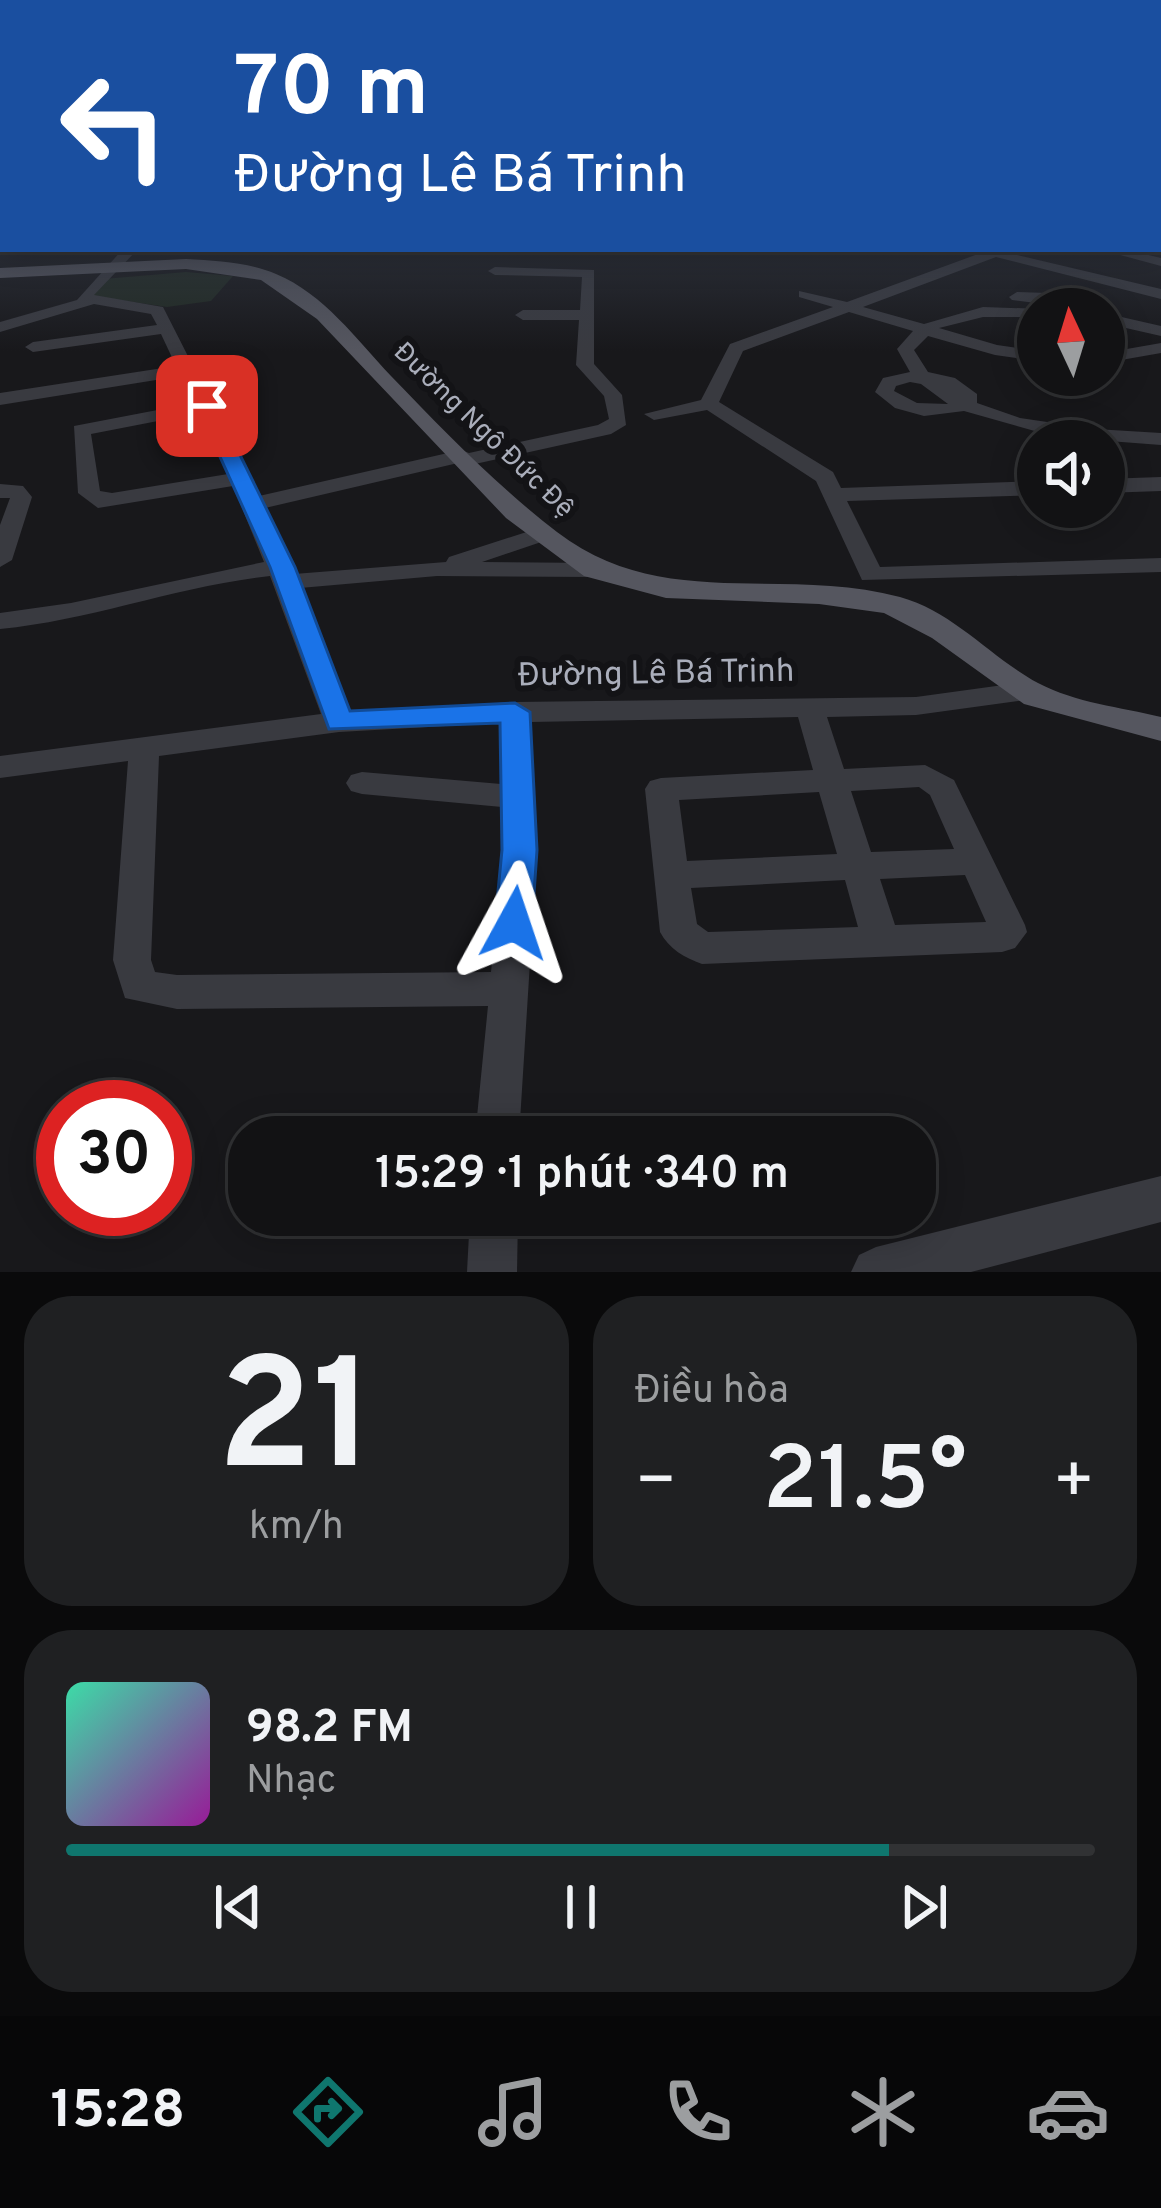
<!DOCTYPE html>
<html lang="vi">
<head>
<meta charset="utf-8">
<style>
  body { margin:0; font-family:Overpass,sans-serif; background:#1f2022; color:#f1f3f6; height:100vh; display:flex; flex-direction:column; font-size:45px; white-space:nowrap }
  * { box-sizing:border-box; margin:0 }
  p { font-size:39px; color:#9c9ea0 }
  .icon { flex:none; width:66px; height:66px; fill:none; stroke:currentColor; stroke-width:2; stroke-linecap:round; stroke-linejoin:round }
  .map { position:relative; height:1272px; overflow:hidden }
  .details { display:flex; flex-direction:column; gap:24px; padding:24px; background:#0a0a0b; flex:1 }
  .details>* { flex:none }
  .top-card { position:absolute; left:0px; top:0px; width:1161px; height:252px; box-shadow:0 6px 30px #0003,0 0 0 3px #313234; background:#1a4fa0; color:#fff; overflow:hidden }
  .needle { width:78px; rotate:356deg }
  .buttons { position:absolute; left:1017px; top:288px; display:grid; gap:24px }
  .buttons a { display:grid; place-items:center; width:108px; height:108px; border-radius:50%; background:#121214; box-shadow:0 6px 30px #0003,0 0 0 3px #313234; font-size:60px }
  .speed { position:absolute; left:36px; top:1080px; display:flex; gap:24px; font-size:60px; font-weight:700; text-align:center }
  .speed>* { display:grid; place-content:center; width:156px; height:156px; border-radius:50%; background:#121214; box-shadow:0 6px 30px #0003,0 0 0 3px #313234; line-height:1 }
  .speed .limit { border:18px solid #d22; background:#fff; color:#111 }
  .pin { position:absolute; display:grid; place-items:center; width:102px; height:102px; color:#fff; margin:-51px; border-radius:24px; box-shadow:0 6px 18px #0006 }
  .me { position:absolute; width:132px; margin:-66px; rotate:5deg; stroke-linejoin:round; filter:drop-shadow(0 0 9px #0008) }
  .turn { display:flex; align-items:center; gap:42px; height:252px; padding:0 36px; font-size:54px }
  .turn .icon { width:156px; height:156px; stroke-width:2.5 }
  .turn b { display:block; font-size:84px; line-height:102px }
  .big { font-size:90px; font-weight:600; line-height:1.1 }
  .details .card { flex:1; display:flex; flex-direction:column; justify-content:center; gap:18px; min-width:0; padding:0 42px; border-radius:48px; background:#1f2022 }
  .details .dial { align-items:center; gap:0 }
  .dial b { font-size:156px; line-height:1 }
  .song { display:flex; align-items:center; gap:36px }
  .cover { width:144px; height:144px; border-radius:18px; background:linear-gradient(135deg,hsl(160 70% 55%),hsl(300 70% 35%)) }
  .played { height:12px; border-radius:6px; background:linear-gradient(90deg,#0f766e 80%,#313234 80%) }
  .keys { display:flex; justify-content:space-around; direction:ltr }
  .heat { display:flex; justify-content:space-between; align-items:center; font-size:66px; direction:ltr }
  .details .tiles { flex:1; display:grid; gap:24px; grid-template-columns:1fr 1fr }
  .card:last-child { grid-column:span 2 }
  .trip { position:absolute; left:228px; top:1116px; width:708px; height:120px; border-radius:48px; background:#121214; box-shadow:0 6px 30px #0003,0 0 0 3px #313234; font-weight:600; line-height:120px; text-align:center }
  .dock { display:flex; height:192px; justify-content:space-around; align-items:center; background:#070708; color:#9c9ea0 }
  .dock .icon { width:84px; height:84px }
  .dock .selected { color:#0f766e }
  .dock b { font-size:54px; color:#f1f3f6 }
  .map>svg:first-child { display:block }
  .green { fill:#202922 }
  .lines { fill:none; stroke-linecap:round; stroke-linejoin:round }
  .minor { fill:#393a40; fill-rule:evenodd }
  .major { fill:#55565f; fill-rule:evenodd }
  .route { fill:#1a73e8; stroke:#114b97; stroke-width:3 }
  .labels { text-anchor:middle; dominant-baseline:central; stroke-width:12; stroke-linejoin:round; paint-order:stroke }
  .far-street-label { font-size:27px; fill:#aaaebb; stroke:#131316 }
  .street-label { font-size:33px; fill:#aaaebb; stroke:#131316 }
</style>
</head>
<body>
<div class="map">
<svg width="1161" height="1272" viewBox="0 0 1161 1272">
  <rect width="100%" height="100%" fill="#18181b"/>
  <polygon class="green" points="186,272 233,276 211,301 167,307 92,296 103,279"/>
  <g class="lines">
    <g class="minor">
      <rect x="0" y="186" width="3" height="6"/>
      <polygon points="3,216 3,225 0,226 0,217"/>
      <path d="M 123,249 L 138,249 L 94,295 L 163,307 L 259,496 L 461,450 L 469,453 L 598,425 L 609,419 L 604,396 L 576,365 L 579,320 L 523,320 L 515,315 L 523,310 L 580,310 L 582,277 L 495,275 L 488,271 L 495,267 L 594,270 L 594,364 L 622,395 L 626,425 L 611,434 L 466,466 L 458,463 L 265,508 L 294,574 L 446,562 L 449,557 L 542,527 L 550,529 L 554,534 L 550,539 L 482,562 L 594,563 L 606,570 L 594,577 L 437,576 L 300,588 L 350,712 L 515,702 L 916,697 L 1026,682 L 1036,685 L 1040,691 L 1026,700 L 916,715 L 827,717 L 844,769 L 925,765 L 954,780 L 1025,925 L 1027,932 L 1015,948 L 1002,952 L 702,964 C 685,958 669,949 660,932 L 645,789 L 650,781 L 661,778 L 813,770 L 798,717 L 530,722 L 537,851 L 519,1137 L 475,1137 L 488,1006 L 177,1009 L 125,998 L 113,960 L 128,761 L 0,778 L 0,756 L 321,714 L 270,576 C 178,586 92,620 0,629 L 0,613 L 71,603 L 264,562 L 233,486 L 98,508 L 78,493 L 74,426 L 194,403 L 181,376 L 0,405 L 0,393 L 176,366 L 161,334 L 33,352 L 25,347 L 33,342 L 157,325 L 151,314 L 94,304 L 0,332 L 0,322 L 77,300 ZM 199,413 L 228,474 L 112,493 L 100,491 L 91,434 ZM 500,723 L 501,784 L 362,772 L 351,775 L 346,783 L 351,791 L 362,794 L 502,807 L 503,851 L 491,972 L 177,975 L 155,972 L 151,960 L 159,756 L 339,732 ZM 919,787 L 930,795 L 954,849 L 871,852 L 851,791 ZM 819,792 L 837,854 L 687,861 L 679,800 ZM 965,875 L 986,922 L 895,925 L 880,879 ZM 845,880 L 858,927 L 708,932 L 697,924 L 691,888 Z"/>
      <path d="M 1013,249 L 1009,253 L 1161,289 L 1161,299 L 996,257 L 863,307 L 924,324 L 983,307 L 1044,309 L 1038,309 L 1038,317 L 983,317 L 939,328 L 997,345 L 1038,351 L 1038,361 L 995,355 L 928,336 L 914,350 L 928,372 L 955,378 L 977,394 L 977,403 L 1020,418 L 1095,429 L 1161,433 L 1161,445 L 1056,437 L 964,411 L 924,416 L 895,408 L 875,392 L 883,378 L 910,372 L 897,349 L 913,331 L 849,312 L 743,351 L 719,402 L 833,472 L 841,488 L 1038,481 L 1038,495 L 847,501 L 880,567 L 1161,558 L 1161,572 L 862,580 L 816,481 L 707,410 L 654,420 L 644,414 L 701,400 L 730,344 L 833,307 L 799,297 L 799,291 L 847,302 L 989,250 ZM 910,382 L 921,384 L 948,404 L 917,403 L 894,391 L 896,386 Z"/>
      <polygon points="1098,249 1123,249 1161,258 1161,266"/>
      <polygon points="1017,292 1048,293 1084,309 1012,300 1009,297"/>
      <polygon points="1104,313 1161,326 1161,336 1104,323"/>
      <polygon points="1161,343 1161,353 1104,363 1104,353"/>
      <polygon points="1161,477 1161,491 1104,493 1104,479"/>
      <polygon points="0,484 23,486 32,497 12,560 0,567 0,525 10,498 0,498"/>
      <polygon points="1161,1176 1161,1222 971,1272 851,1272 859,1255 876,1247"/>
      <polygon points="470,1215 518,1215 517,1272 467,1272"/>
    </g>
    <path class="major" d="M 186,259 C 217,261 248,262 276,274 C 324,294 356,339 391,376 C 443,430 497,486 557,532 C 663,613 781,565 900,597 C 954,612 990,657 1038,683 C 1076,703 1120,707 1161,717 L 1161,741 L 1024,704 L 932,638 L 884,613 L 819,604 L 666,598 L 584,576 L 506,518 L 317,319 L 261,280 L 186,269 L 0,278 L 0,268 Z"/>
  </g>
  <linearGradient id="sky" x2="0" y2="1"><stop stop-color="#0d0d0f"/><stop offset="0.49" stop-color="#373d4a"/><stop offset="1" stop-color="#373d4a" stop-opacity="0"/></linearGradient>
  <rect width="1161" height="351" fill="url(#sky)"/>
  <polygon class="route" points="207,400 216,406 295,567 350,711 515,703 530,712 537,850 532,923 527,934 514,939 500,934 495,923 502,850 500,723 329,729 270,567 197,406"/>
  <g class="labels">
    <g class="far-street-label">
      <text transform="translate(483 431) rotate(44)">Đường Ngô Đức Đệ</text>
    </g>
    <g class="street-label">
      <text transform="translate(656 675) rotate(-1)">Đường Lê Bá Trinh</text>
    </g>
  </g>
</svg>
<div class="buttons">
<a><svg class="needle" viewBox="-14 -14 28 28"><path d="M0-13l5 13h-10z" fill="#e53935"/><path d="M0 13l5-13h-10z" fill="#9c9ea0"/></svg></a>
<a><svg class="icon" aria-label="sound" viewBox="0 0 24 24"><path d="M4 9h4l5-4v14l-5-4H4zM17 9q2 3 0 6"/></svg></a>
</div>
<div class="speed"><div class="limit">30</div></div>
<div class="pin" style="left:207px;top:406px;background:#d93025"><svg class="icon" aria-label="arrive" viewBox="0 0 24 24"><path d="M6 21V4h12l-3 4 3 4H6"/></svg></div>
<svg class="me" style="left:514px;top:923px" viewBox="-20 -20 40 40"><path d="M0-17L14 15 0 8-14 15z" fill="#1a73e8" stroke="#fff" stroke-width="4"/></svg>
<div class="trip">15:29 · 1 phút · 340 m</div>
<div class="top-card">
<div class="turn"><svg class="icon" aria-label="left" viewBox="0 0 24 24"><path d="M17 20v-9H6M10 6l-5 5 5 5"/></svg><div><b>70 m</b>Đường Lê Bá Trinh</div></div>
</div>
</div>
<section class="details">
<div class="tiles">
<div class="card dial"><b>21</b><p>km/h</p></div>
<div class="card"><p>Điều hòa</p>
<div class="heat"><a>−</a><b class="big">21.5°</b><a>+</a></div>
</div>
<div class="card">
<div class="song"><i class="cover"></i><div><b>98.2 FM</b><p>Nhạc</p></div></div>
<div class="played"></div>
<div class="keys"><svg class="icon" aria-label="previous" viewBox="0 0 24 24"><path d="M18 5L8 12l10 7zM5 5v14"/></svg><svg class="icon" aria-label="pause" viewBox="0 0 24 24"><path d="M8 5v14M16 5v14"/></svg><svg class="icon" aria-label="next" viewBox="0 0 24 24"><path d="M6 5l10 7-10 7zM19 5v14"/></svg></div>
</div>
</div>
</section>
<nav class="dock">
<b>15:28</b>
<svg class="icon selected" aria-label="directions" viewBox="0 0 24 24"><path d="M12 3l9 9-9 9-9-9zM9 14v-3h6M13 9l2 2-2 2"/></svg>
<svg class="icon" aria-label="music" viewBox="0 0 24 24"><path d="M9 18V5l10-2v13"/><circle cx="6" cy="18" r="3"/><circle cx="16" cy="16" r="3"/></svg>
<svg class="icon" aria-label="phone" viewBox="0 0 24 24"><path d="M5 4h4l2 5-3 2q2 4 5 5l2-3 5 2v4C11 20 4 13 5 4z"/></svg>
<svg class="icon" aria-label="climate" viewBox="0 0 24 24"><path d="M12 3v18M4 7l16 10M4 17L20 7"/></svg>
<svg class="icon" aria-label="car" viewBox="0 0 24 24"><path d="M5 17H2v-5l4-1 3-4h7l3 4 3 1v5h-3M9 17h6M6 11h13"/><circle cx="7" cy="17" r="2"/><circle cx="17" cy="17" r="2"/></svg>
</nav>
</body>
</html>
